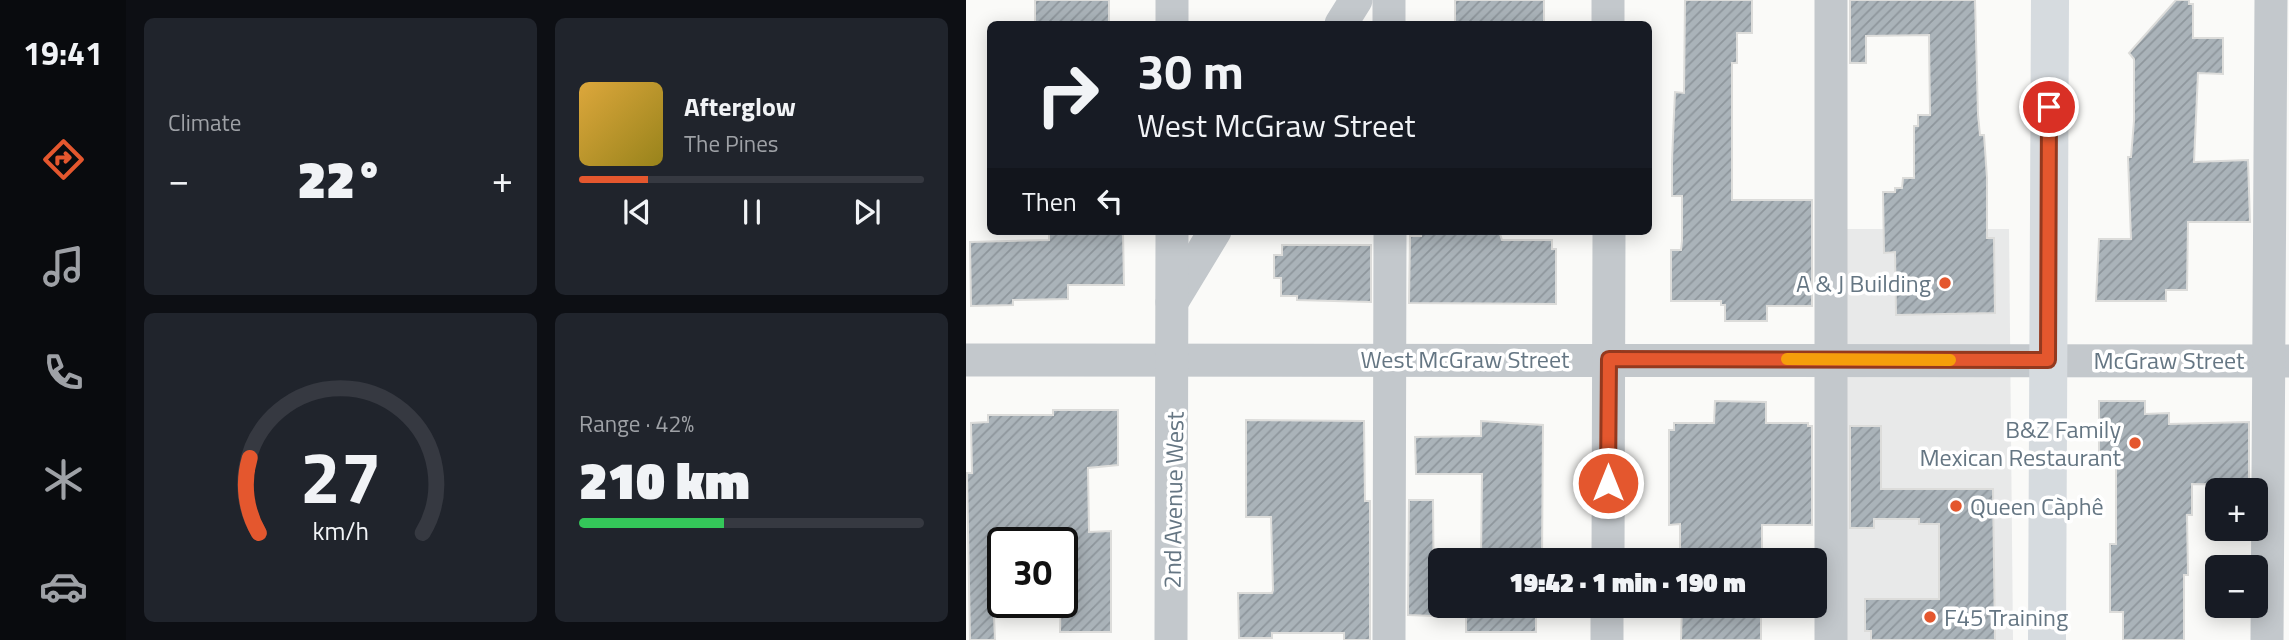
<!DOCTYPE html>
<html lang="en">
<head>
<meta charset="utf-8">
<style>
  body { margin:0; font-family:"Titillium Web",sans-serif; background:#20242c; color:#f1f3f6; height:100vh; display:flex; flex-direction:column; font-size:26px; white-space:nowrap }
  * { box-sizing:border-box; margin:0 }
  p { font-size:23px; color:#9ea1a6 }
  .icon { flex:none; width:38px; height:38px; fill:none; stroke:currentColor; stroke-width:2; stroke-linecap:round; stroke-linejoin:round }
  .map { position:relative; flex:1; overflow:hidden }
  .drawer { display:flex; flex-direction:column; gap:18px; padding:18px; background:#0d0f14; width:840px }
  .drawer>* { flex:none }
  .top-card { position:absolute; left:21px; top:21px; width:665px; height:214px; border-radius:10px; box-shadow:0 4px 18px #0003; background:#171b24; color:#f1f3f6; overflow:hidden }
  .controls { position:absolute; left:1239px; top:478px; display:grid; gap:14px }
  .controls a { display:grid; place-items:center; width:63px; height:63px; border-radius:10px; background:#171b24; box-shadow:0 4px 18px #0003; font-size:35px }
  .speed { position:absolute; left:21px; top:527px; display:flex; gap:14px; font-size:35px; font-weight:700; text-align:center }
  .speed>* { display:grid; place-content:center; width:91px; height:91px; border-radius:50%; background:#171b24; box-shadow:0 4px 18px #0003; line-height:1 }
  .speed .limit { border:4px solid #111; border-radius:10px; background:#fff; color:#111 }
  .pin { position:absolute; display:grid; place-items:center; width:60px; height:60px; color:#fff; margin:-30px; border:4px solid #fff; border-radius:50%; box-shadow:0 2px 7px #0007 }
  .me { position:absolute; width:77px; margin:-38px; rotate:0deg; stroke-linejoin:round; filter:drop-shadow(0 0 5px #0008) }
  .turn { display:flex; align-items:center; gap:24px; height:147px; padding:0 35px; font-size:32px }
  .turn .icon { width:91px; height:91px; stroke-width:2.5 }
  .turn b { display:block; font-size:49px; line-height:60px }
  .then { display:flex; align-items:center; height:66px; padding:0 35px; background:#0003; gap:14px; font-size:26px }
  .big { font-size:52px; font-weight:800; line-height:1.1 }
  .drawer .card { flex:1; display:flex; flex-direction:column; justify-content:center; gap:10px; min-width:0; padding:0 24px; border-radius:10px; background:#20242c }
  .drawer .dial { align-items:center; gap:0 }
  .dial svg { height:182px; overflow:visible; fill:none; stroke:#363941; stroke-width:7; stroke-linecap:round; text-anchor:middle }
  .dial text { fill:#f1f3f6; stroke:none }
  .song { display:flex; align-items:center; gap:21px }
  .cover { width:84px; height:84px; border-radius:10px; background:linear-gradient(135deg,hsl(40 70% 55%),hsl(50 70% 35%)) }
  .played { height:7px; border-radius:4px; background:linear-gradient(90deg,#e4572e 20%,#363941 20%) }
  .keys { display:flex; justify-content:space-around; direction:ltr }
  .heat { display:flex; justify-content:space-between; align-items:center; font-size:38px; direction:ltr }
  .charge { height:10px; border-radius:5px; background:linear-gradient(90deg,#34c759 42%,#363941 0) }
  .drawer .tiles { flex:1; display:grid; gap:18px; grid-template-columns:repeat(2,1fr) }
  .trip { position:absolute; left:462px; top:548px; width:399px; height:70px; border-radius:10px; background:#171b24; box-shadow:0 4px 18px #0003; font-weight:800; line-height:70px; text-align:center }
  main { display:flex; flex:1; min-height:0 }
  .tabs { display:flex; flex-direction:column; width:126px; justify-content:space-around; align-items:center; background:#090b0e; color:#9ea1a6 }
  .tabs .icon { width:49px; height:49px }
  .tabs .selected { color:#e4572e }
  .tabs b { font-size:32px; color:#f1f3f6 }
  .map>svg:first-child { display:block }
  .built { fill:#e8e9e9 }
  .building { fill:url(#building-hatch); stroke:#dcdcda; stroke-width:2 }
  .lines { fill:none; stroke-linecap:round; stroke-linejoin:round }
  .minor { stroke:#c3c8cc; stroke-width:33 }
  .major { stroke:#d6dbdf; stroke-width:38 }
  .route-casing { stroke:#94391e; stroke-width:18 }
  .route { stroke:#e4572e; stroke-width:12 }
  .slow { stroke:#f59e0b; stroke-width:12 }
  .poi-dot { fill:#e4572e; stroke:#fff; stroke-width:2.5 }
  .labels { text-anchor:middle; dominant-baseline:central; stroke-width:7; stroke-linejoin:round; paint-order:stroke }
  .poi-label { font-size:24px; fill:#657683; stroke:#fff; text-anchor:end }
  .street-label { font-size:24px; fill:#657683; stroke:#fff }
</style>
</head>
<body>
<main>
<nav class="tabs">
<b>19:41</b>
<svg class="icon selected" aria-label="directions" viewBox="0 0 24 24"><path d="M12 3l9 9-9 9-9-9zM9 14v-3h6M13 9l2 2-2 2"/></svg>
<svg class="icon" aria-label="music" viewBox="0 0 24 24"><path d="M9 18V5l10-2v13"/><circle cx="6" cy="18" r="3"/><circle cx="16" cy="16" r="3"/></svg>
<svg class="icon" aria-label="phone" viewBox="0 0 24 24"><path d="M5 4h4l2 5-3 2q2 4 5 5l2-3 5 2v4C11 20 4 13 5 4z"/></svg>
<svg class="icon" aria-label="climate" viewBox="0 0 24 24"><path d="M12 3v18M4 7l16 10M4 17L20 7"/></svg>
<svg class="icon" aria-label="car" viewBox="0 0 24 24"><path d="M5 17H2v-5l4-1 3-4h7l3 4 3 1v5h-3M9 17h6M6 11h13"/><circle cx="7" cy="17" r="2"/><circle cx="17" cy="17" r="2"/></svg>
</nav>
<section class="drawer">
<div class="tiles">
<div class="card"><p>Climate</p>
<div class="heat"><a>−</a><b class="big">22°</b><a>+</a></div>
</div>
<div class="card">
<div class="song"><i class="cover"></i><div><b>Afterglow</b><p>The Pines</p></div></div>
<div class="played"></div>
<div class="keys"><svg class="icon" aria-label="previous" viewBox="0 0 24 24"><path d="M18 5L8 12l10 7zM5 5v14"/></svg><svg class="icon" aria-label="pause" viewBox="0 0 24 24"><path d="M8 5v14M16 5v14"/></svg><svg class="icon" aria-label="next" viewBox="0 0 24 24"><path d="M6 5l10 7-10 7zM19 5v14"/></svg></div>
</div>
<div class="card dial"><svg viewBox="0 0 100 80">
<path d="M14 69A42 42 0 1 1 86 69"/>
<path d="M14 69A42 42 0 0 1 10 36" stroke="#e4572e"/>
<text x="50" y="56" font-size="32" font-weight="700">27</text>
<text x="50" y="72" font-size="11">km/h</text>
</svg></div>
<div class="card"><p>Range · 42%</p><b class="big">210 km</b><div class="charge"></div></div>
</div>
</section>
<div class="map">
<svg width="1323" height="640" viewBox="0 0 1323 640">
  <defs>
    <pattern id="building-hatch" width="6" height="6" patternUnits="userSpaceOnUse" patternTransform="scale(1.75)"><rect width="6" height="6" fill="#aab3b9"/><path d="M-1 1l2-2M0 6l6-6M5 7l2-2" fill="none" stroke="#8e969c"/></pattern>
  </defs>
  <rect width="100%" height="100%" fill="#fafaf8"/>
  <polygon class="built" points="872,229 1043,229 1047,640 868,640"/>
  <g class="building">
    <rect x="69" y="0" width="74" height="24"/>
    <rect x="489" y="0" width="89" height="24"/>
    <polygon points="719,0 786,0 786,33 771,33 771,63 766,63 766,200 846,200 846,306 801,306 801,321 759,321 759,305 755,305 755,301 705,301 705,250 715,250 716,241 716,196 706,196 706,160 709,92 718,93"/>
    <polygon points="884,0 1009,0 1012,115 1014,135 1018,135 1021,178 1021,238 1028,238 1029,313 930,315 929,252 918,253 917,192 929,192 929,188 936,188 937,178 948,178 948,126 952,126 952,115 964,115 963,35 900,36 900,63 884,63"/>
    <polygon points="1210,0 1223,0 1223,4 1227,4 1227,38 1257,38 1257,74 1232,73 1228,162 1282,160 1284,222 1222,222 1221,290 1200,290 1200,301 1130,301 1133,239 1165,239 1162,157 1165,157 1168,121 1168,59 1163,53"/>
    <polygon points="157,231 158,285 102,285 102,299 47,300 47,305 5,306 4,242 83,240 83,232"/>
    <polygon points="455,231 533,231 536,240 586,240 586,249 590,249 590,304 443,303 444,236 455,236"/>
    <polygon points="316,245 405,245 405,302 331,300 331,296 315,296 315,278 308,278 308,255 316,255"/>
    <polygon points="749,401 800,402 800,423 842,423 842,426 846,426 846,525 796,525 796,560 714,560 714,524 703,525 703,430 708,430 708,423 748,423"/>
    <polygon points="1133,401 1179,401 1179,414 1203,413 1203,424 1283,422 1283,485 1226,484 1226,515 1221,515 1222,575 1218,575 1218,640 1157,640 1157,612 1144,612 1144,544 1150,544 1150,459 1133,459"/>
    <polygon points="87,410 152,410 152,465 122,468 123,532 145,531 145,632 94,632 96,542 35,542 36,566 26,566 29,640 4,640 1,473 6,473 5,423 22,422 22,415 87,415"/>
    <polygon points="280,420 398,421 399,501 404,501 404,640 378,640 378,633 306,633 306,638 273,638 272,593 306,593 307,590 305,517 280,517"/>
    <polygon points="515,421 577,425 576,560 515,560 516,474 450,474 449,437 515,436"/>
    <polygon points="884,426 915,426 915,489 1027,489 1029,640 905,640 905,631 899,631 899,599 973,599 973,524 953,524 953,519 908,519 908,528 884,528"/>
    <polygon points="443,500 467,500 468,616 442,615"/>
    <rect x="500" y="606" width="70" height="26"/>
    <polygon points="716,606 795,606 795,640 715,640"/>
  </g>
  <g class="lines">
    <g class="minor">
      <polyline points="423,0 423,24"/>
      <polyline points="642,0 642,24"/>
      <polyline points="206,24 206,0"/>
      <polyline points="375,24 390,0"/>
      <polyline points="206,302 249,231"/>
      <polyline points="0,360 1323,361"/>
      <polyline points="642,560 643,231"/>
      <polyline points="205,640 206,231"/>
      <polyline points="423,640 424,231"/>
      <polyline points="641,640 641,606"/>
      <polyline points="865,640 865,0"/>
      <polyline points="1301,640 1305,0"/>
    </g>
    <polyline class="major" points="1081,640 1084,0"/>
  </g>
  <g class="lines">
    <g class="route-casing">
      <polyline id="route" points="642,483 643,359 1082,360 1083,107"/>
    </g>
    <use href="#route" class="route"/>
    <polyline class="slow" points="821,359 984,360"/>
  </g>
  <g class="poi-dot">
    <circle cx="979" cy="283" r="7"/>
    <circle cx="1169" cy="443" r="7"/>
    <circle cx="990" cy="506" r="7"/>
    <circle cx="964" cy="617" r="7"/>
  </g>
  <g class="labels">
    <g class="poi-label">
      <text x="965" y="283">A &amp; J Building</text>
      <text x="1155" y="429">B&amp;Z Family<tspan x="1155" dy="28">Mexican Restaurant</tspan></text>
      <text x="1004" y="506" text-anchor="start">Queen Càphê</text>
      <text x="978" y="617" text-anchor="start">F45 Training</text>
    </g>
    <g class="street-label">
      <text x="499" y="359">West McGraw Street</text>
      <text x="1203" y="360">McGraw Street</text>
      <text transform="translate(207 500) rotate(-89)">2nd Avenue West</text>
    </g>
  </g>
</svg>
<div class="controls">
<a>+</a>
<a>−</a>
</div>
<div class="speed"><div class="limit">30</div></div>
<div class="pin" style="left:1083px;top:107px;background:#d93025"><svg class="icon" aria-label="arrive" viewBox="0 0 24 24"><path d="M6 21V4h12l-3 4 3 4H6"/></svg></div>
<svg class="me" style="left:642px;top:483px" viewBox="-20 -20 40 40"><circle r="17" fill="#e4572e" stroke="#fff" stroke-width="3"/><path d="M0-11L8 9 0 5-8 9z" fill="#fff"/></svg>
<div class="trip">19:42 · 1 min · 190 m</div>
<div class="top-card">
<div class="turn"><svg class="icon" aria-label="right" viewBox="0 0 24 24"><path d="M7 20v-9h11M14 6l5 5-5 5"/></svg><div><b>30 m</b>West McGraw Street</div></div>
<div class="then">Then<svg class="icon" aria-label="left" viewBox="0 0 24 24"><path d="M17 20v-9H6M10 6l-5 5 5 5"/></svg></div>
</div>
</div>
</main>
</body>
</html>
